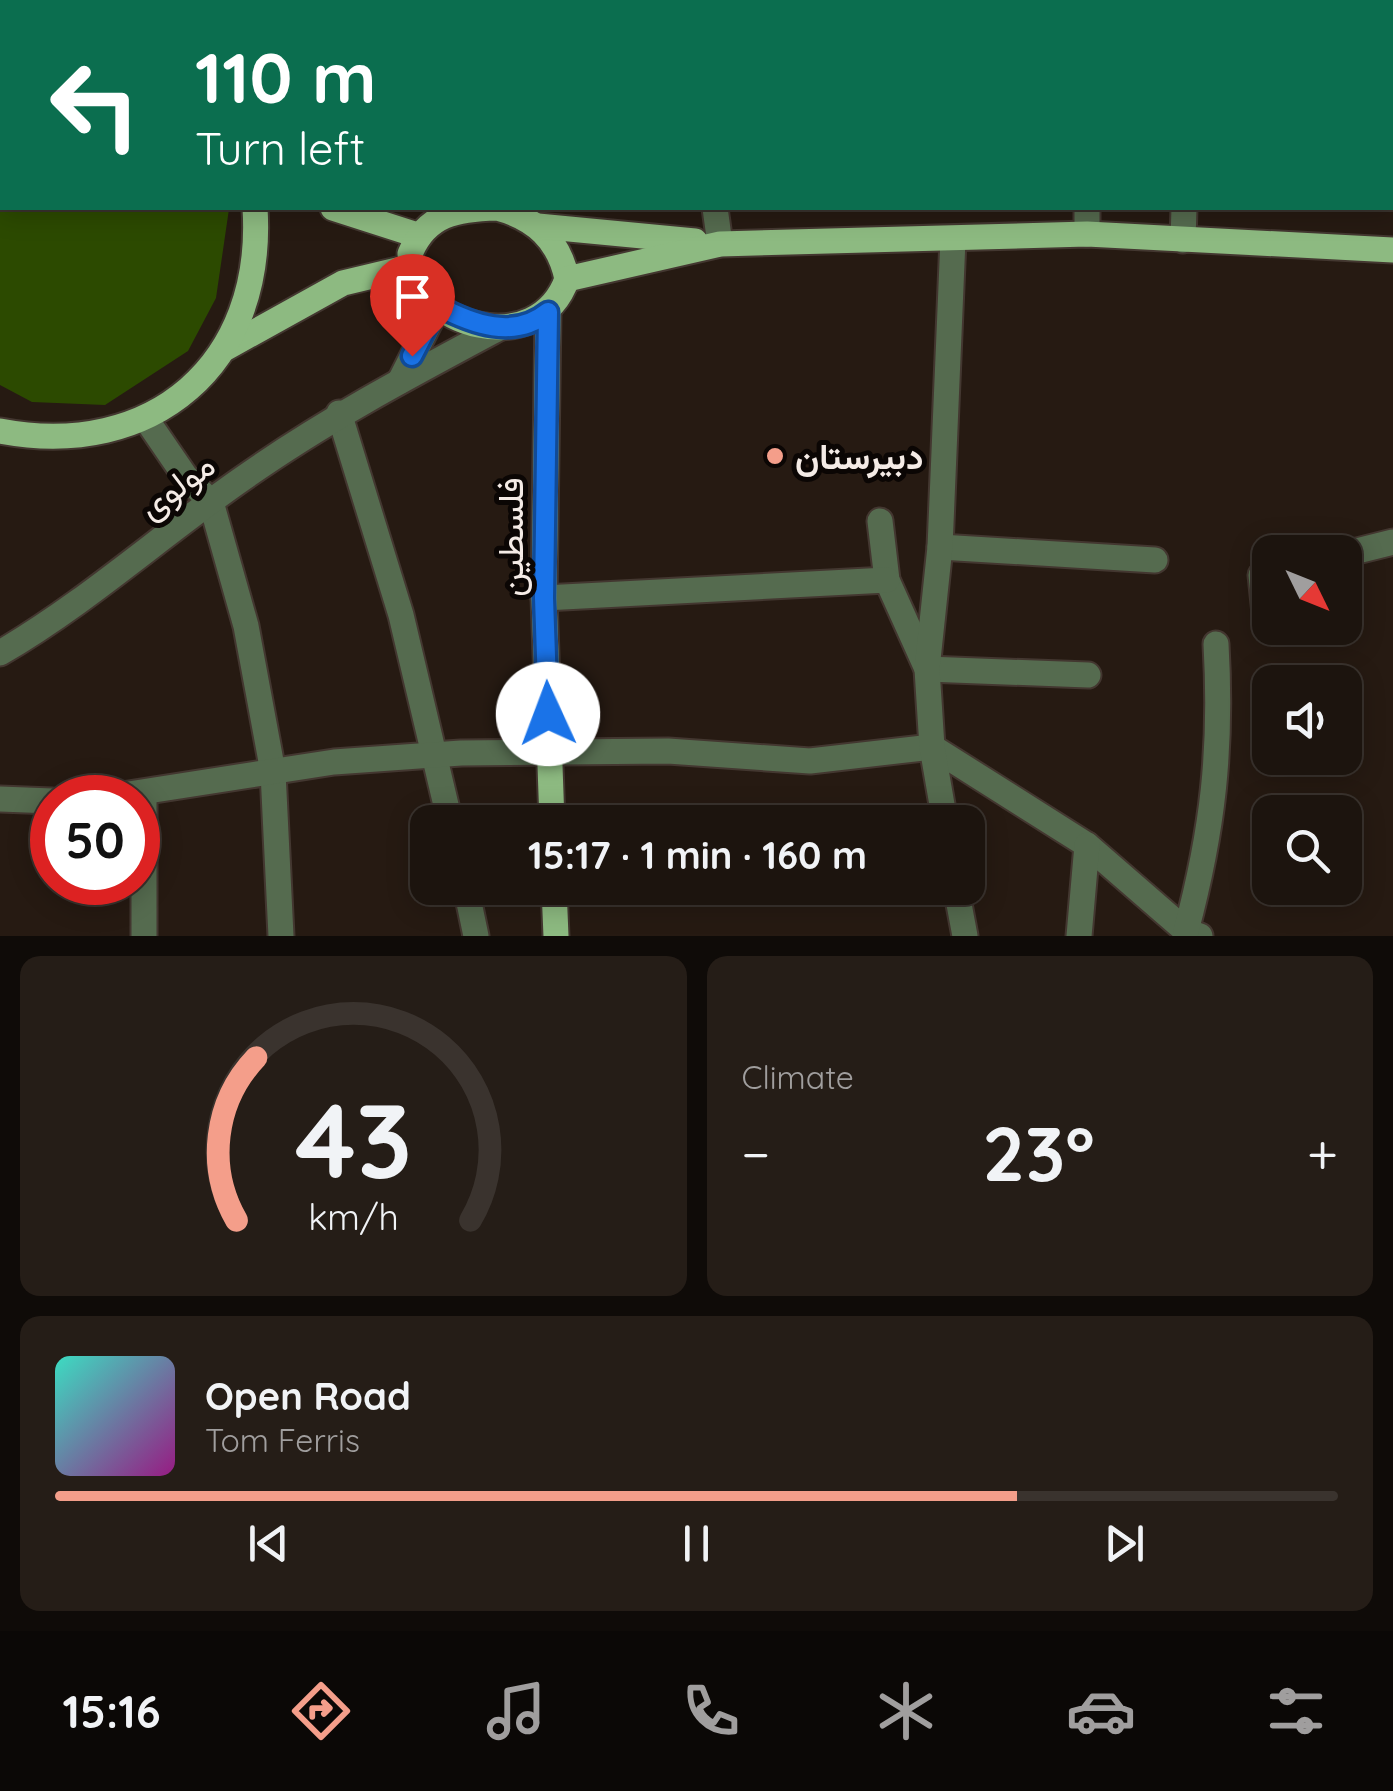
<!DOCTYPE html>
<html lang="en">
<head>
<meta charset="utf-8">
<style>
  body { margin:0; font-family:Quicksand,Vazirmatn,sans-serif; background:#251d17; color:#f1f3f6; height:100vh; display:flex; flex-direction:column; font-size:38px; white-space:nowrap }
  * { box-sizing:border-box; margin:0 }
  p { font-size:32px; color:#a09e9e }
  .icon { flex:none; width:55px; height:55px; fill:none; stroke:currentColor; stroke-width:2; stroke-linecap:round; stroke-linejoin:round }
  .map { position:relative; height:936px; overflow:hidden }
  .panel { display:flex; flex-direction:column; gap:20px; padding:20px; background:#0f0b08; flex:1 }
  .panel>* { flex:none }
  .banner { position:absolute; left:0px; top:0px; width:1395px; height:210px; box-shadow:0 5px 25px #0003,0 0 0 2px #3a332e; background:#0b6e4f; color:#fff; overflow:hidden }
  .needle { width:65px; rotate:133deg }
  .buttons { position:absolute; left:1252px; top:535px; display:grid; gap:20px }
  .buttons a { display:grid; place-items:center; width:110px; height:110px; border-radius:20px; background:#1c140e; box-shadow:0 5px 25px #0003,0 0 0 2px #3a332e; font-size:50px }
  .speed { position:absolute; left:30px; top:775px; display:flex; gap:20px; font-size:50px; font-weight:700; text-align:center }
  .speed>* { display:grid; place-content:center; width:130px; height:130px; border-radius:50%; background:#1c140e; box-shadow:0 5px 25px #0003,0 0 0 2px #3a332e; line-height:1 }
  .speed .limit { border:15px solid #d22; background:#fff; color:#111 }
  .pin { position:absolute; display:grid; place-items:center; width:85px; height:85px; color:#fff; margin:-102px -42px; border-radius:50% 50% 50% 0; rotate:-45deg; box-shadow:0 0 10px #0007 }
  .pin .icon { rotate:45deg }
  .me { position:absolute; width:110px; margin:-55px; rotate:358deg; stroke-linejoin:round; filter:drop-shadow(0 0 8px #0008) }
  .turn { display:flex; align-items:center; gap:35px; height:210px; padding:0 30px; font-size:45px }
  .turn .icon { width:130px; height:130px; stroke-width:2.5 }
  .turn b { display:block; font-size:70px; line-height:85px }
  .big { font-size:75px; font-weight:700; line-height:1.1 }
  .panel .widget { flex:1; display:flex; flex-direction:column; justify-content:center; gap:15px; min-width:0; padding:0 35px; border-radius:20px; background:#251d17 }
  .panel .dial { align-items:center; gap:0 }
  .dial svg { height:260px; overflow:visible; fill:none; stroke:#3a332e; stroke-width:7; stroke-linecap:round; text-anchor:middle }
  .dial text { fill:#f1f3f6; stroke:none }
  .song { display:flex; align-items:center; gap:30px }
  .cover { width:120px; height:120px; border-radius:15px; background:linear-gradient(135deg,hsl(170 70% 55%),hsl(310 70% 35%)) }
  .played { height:10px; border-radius:5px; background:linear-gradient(90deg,#f49e8a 75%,#3a332e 75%) }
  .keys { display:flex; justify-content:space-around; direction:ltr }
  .heat { display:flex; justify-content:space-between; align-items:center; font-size:55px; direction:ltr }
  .panel .tiles { flex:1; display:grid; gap:20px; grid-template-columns:1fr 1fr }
  .widget:last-child { grid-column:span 2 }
  .trip { position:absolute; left:410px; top:805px; width:575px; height:100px; border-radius:20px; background:#1c140e; box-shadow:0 5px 25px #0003,0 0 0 2px #3a332e; font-weight:700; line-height:100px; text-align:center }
  .tab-bar { display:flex; height:160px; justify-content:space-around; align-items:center; background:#0b0806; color:#a09e9e }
  .tab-bar .icon { width:70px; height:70px }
  .tab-bar .selected { color:#f49e8a }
  .tab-bar b { font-size:45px; color:#f1f3f6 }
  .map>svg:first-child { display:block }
  .green { fill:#2c4a00 }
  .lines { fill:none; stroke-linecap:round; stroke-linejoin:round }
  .minor-casing { stroke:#433730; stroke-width:29 }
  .major-casing { stroke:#433730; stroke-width:29 }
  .minor { stroke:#556b4f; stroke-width:25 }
  .major { stroke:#8dba81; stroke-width:25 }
  .route-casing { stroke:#114b97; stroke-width:25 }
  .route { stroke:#1a73e8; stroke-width:18 }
  .poi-dot { fill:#f49e8a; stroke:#0b0604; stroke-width:4 }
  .labels { text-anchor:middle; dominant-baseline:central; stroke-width:10; stroke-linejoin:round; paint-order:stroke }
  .poi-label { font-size:35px; font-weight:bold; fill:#f4ebe6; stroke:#0b0604; text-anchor:start }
  .street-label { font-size:35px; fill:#f4ebe6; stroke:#0b0604 }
</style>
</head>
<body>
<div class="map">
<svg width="1393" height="936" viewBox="0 0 1393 936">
  <rect width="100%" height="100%" fill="#261a12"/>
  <polygon class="green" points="0,79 2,208 229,209 216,298 188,351 105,405 32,402 0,385"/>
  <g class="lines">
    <g class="minor-casing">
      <g id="minor">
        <polyline points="358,0 358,2"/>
        <polyline points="687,0 687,2"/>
        <polyline points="1085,0 1085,2"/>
        <polyline points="777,2 781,0"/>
        <polyline points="1193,2 1193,0"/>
        <polyline points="1392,105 1393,105"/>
        <polyline points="715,208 720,244"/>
        <polyline points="1087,208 1087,234"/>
        <polyline points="1183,240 1184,208"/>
        <polyline points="400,381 438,306"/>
        <polyline points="339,413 401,615 450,822"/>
        <polyline points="146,419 185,476 211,502 246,626 273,772 281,936"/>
        <polyline points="880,521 887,580 927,669 1088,675"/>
        <polyline points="940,547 1155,560"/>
        <polyline points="1345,554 1393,542"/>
        <polyline points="544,598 887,580"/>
        <polyline points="1266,623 1261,575 1270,573"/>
        <path d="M 0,653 C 86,603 160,536 242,479 C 324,421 411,375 499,328"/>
        <polyline points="144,794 144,936"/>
        <polyline points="103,798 334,762 461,753 668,751 810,761 932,747 1087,845 1186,931 1200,936"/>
        <polyline points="0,799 52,801"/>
        <polyline points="945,822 932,747 927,669 940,547 953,239"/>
        <polyline points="466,888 476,936"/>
        <polyline points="956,888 965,936"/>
        <path d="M 1186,931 C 1213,830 1222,749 1216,644"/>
        <polyline points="1079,936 1087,845"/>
      </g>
    </g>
    <g class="major-casing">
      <g id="major">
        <polyline points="201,0 202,2"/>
        <polyline points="224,0 226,2"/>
        <polyline points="62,2 64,0"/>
        <polyline points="0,47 2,46"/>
        <polyline points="333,208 417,235"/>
        <path d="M 497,208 C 535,218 559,240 567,279 C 538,361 413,328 410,254 C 426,214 457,209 497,208 Z"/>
        <polyline points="538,226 695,241"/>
        <polyline points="567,279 720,244 1087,234 1393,250"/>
        <polyline points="548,312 544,598 552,822"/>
        <polyline points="224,349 343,283 410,267"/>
        <path d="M 0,431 C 153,460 265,364 255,208"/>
        <polyline points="554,888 556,936"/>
      </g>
    </g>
    <use href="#minor" class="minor"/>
    <use href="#major" class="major"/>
  </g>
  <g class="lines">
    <g class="route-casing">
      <path id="route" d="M 412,356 L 438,306 C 472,324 514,340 548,312 L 544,598 L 548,714"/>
    </g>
    <use href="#route" class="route"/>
  </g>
  <circle class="poi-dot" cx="775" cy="456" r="10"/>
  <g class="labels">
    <g class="poi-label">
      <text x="795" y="456">دبیرستان</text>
    </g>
    <g class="street-label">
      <text transform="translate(176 485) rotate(-37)">مولوی</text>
      <text transform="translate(510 537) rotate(-90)">فلسطین</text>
    </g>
  </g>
</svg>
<div class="buttons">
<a><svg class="needle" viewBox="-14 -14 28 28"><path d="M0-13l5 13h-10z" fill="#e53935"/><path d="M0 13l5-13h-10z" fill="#a09e9e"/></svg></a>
<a><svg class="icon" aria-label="sound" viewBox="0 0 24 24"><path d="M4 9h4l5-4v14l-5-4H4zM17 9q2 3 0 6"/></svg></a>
<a><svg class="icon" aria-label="search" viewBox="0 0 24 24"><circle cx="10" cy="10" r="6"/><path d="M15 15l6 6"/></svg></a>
</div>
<div class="speed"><div class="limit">50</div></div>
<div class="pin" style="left:412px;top:356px;background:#d93025"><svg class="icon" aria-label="arrive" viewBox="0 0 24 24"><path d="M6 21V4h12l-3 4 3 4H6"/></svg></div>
<svg class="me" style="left:548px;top:714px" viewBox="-20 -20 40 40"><circle r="19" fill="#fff"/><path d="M0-13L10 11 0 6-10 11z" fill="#1a73e8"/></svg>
<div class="trip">15:17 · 1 min · 160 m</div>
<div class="banner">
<div class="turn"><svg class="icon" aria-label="left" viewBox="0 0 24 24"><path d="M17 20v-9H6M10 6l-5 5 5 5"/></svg><div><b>110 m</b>Turn left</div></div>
</div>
</div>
<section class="panel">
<div class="tiles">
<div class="widget dial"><svg viewBox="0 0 100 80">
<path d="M14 69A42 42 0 1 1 86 69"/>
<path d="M14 69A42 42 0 0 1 20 19" stroke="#f49e8a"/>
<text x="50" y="56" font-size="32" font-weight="700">43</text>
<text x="50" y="72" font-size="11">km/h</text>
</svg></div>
<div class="widget"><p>Climate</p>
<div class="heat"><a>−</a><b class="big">23°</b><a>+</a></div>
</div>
<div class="widget">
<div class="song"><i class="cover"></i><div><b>Open Road</b><p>Tom Ferris</p></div></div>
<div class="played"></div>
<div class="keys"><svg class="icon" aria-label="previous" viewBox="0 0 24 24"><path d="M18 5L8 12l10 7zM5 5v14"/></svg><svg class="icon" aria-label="pause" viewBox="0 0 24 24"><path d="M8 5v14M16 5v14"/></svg><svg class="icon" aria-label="next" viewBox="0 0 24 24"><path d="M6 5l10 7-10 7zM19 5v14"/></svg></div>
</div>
</div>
</section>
<nav class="tab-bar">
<b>15:16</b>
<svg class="icon selected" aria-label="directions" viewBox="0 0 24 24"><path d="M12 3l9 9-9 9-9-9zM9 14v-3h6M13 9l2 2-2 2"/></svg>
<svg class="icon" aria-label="music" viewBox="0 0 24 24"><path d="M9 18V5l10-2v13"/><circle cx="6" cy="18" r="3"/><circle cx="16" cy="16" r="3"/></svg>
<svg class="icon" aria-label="phone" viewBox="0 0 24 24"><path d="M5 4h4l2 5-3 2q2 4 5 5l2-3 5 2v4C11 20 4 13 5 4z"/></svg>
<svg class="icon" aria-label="climate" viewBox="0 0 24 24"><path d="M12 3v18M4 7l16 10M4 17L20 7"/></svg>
<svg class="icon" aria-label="car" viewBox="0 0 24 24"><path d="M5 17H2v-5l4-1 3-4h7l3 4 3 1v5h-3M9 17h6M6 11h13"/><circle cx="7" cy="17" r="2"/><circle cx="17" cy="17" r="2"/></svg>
<svg class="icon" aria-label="filters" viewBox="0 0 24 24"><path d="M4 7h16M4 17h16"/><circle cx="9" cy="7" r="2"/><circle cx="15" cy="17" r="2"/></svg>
</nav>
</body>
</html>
